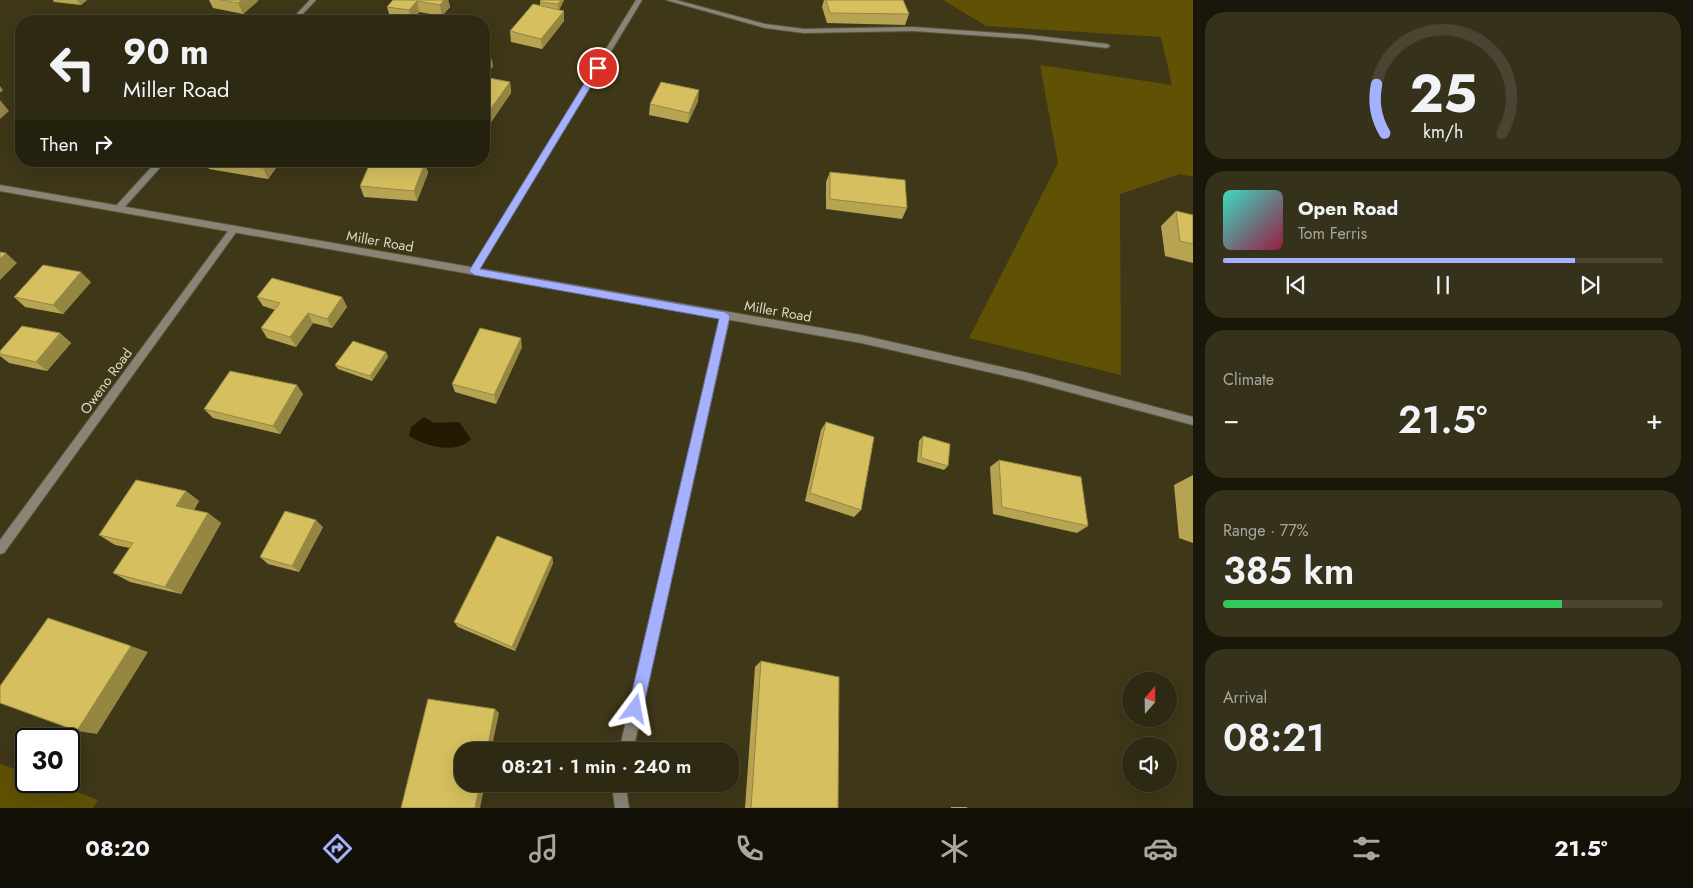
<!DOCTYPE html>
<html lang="en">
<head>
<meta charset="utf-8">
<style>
  body { margin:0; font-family:Jost,sans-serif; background:#36311b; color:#f1f3f6; height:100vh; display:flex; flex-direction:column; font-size:19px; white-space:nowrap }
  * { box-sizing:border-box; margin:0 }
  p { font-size:16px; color:#a7a69f }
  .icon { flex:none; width:28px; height:28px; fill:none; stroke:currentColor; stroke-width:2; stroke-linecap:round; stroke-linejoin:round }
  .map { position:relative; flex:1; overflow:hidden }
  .sheet { display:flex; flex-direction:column; gap:12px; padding:12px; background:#19170a; width:500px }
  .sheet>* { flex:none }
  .guide { position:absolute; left:15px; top:15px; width:475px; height:152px; border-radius:20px; box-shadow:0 5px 20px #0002,0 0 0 1px #494532; background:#2e2912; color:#f1f3f6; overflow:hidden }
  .needle { width:32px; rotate:20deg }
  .fabs { position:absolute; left:1122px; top:672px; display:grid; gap:10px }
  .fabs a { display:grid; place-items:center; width:55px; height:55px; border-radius:50%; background:#2e2912; box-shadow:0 5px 20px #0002,0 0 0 1px #494532; font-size:25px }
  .speed { position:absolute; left:15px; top:728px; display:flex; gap:10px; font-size:25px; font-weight:700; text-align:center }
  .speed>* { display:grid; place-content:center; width:65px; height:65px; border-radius:50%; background:#2e2912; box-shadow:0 5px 20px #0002,0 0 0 1px #494532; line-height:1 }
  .speed .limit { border:2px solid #111; border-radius:8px; background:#fff; color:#111 }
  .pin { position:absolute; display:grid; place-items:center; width:42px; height:42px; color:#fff; margin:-21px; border:2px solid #fff; border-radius:50%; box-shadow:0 1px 5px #0007 }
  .me { position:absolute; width:55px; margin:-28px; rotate:13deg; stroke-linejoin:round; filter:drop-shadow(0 0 4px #0008) }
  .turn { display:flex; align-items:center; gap:18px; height:105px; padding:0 25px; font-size:22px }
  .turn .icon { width:65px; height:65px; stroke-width:2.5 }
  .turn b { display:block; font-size:35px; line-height:42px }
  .then { display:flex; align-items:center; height:48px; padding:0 25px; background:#0003; gap:10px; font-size:19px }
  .big { font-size:38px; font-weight:600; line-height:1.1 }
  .sheet .widget { flex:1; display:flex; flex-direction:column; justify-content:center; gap:8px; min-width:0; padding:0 18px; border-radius:20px; background:#36311b }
  .sheet .dial { align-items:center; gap:0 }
  .dial svg { height:130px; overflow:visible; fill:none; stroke:#494532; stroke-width:7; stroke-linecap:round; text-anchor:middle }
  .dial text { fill:#f1f3f6; stroke:none }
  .song { display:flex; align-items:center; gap:15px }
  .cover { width:60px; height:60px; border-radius:8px; background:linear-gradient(135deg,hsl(170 70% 55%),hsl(340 70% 35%)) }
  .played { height:5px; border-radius:2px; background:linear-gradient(90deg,#a5b1fc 80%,#494532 80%) }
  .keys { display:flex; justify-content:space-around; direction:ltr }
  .heat { display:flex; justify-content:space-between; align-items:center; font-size:28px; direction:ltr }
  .charge { height:8px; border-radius:4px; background:linear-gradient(90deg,#34c759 77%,#494532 0) }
  .trip { position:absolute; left:454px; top:742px; width:285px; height:50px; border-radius:20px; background:#2e2912; box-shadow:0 5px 20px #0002,0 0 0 1px #494532; font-weight:600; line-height:50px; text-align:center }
  .menu { display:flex; height:80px; justify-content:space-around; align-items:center; background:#121007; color:#a7a69f }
  .menu .icon { width:35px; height:35px }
  .menu .active { color:#a5b1fc }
  .menu b { font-size:22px; color:#f1f3f6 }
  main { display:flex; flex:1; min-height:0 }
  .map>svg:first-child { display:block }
  .green { fill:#605104 }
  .water { fill:#211a00 }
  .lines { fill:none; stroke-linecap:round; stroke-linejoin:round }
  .service-casing { stroke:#5b5438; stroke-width:2 }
  .minor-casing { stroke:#5b5438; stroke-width:2 }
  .tertiary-casing { stroke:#5b5438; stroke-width:2 }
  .service { fill:#888576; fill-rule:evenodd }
  .minor { fill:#888576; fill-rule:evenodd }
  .tertiary { fill:#888576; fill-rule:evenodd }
  .wall { fill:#b7a452 }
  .shaded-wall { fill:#958642 }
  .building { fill:#d5bf5f; stroke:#958642 }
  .route { fill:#a5b1fc; stroke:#6b73a4 }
  .labels { text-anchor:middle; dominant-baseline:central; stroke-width:5; stroke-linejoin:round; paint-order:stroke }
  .street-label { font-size:14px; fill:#ddd9c7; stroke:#3e3718 }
</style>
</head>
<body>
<main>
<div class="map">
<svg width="1193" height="808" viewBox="0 0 1193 808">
  <rect width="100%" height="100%" fill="#3e3718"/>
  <g class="green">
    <polygon points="943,0 1193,0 1193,177 1180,174 1120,194 1121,375 969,338 1058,163 1040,65 1172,85 1161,37 986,26"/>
    <polygon points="0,764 26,773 26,781 48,781 98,800 93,808 0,808"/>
  </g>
  <path class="water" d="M 424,417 L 434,423 L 459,422 L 471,439 C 456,455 425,446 409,436 L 411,427 Z"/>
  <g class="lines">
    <g class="service-casing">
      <polygon id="service" points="666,0 676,0 765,24 804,29 913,27 1029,35 1107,44 1110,46 1107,48 1029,39 913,31 804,33 765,28"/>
    </g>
    <g class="minor-casing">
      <g id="minor">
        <polygon points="310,0 316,0 296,21 290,21"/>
        <polygon points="636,0 642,0 477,273 471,273 470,271 471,269"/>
        <polygon points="157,161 166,161 121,211 115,211 115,207"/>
        <polygon points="234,226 237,227 237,231 4,553 0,554 0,540 231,227"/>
        <polygon points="725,312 730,316 633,751 619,751 720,316"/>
        <polygon points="614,784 628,784 627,794 629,808 615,808 613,794"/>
      </g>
    </g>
    <g class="tertiary-casing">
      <polygon id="tertiary" points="0,185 861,335 1028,373 1193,417 1193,425 1028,381 861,343 0,191"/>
    </g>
    <use href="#service" class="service"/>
    <use href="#minor" class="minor"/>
    <use href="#tertiary" class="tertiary"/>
  </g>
  <g class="wall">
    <polygon points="53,0 87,0 81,5 54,2"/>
    <polygon points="209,0 257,0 258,1 243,14 213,8"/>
    <polygon points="393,0 448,0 450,7 442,16 419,12 412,21 390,17 387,7"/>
    <polygon points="541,0 564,0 559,10 564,21 542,49 511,42 510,31 540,6 540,2"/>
    <polygon points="824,0 903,0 909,14 905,25 827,23 822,7"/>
    <polygon points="484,59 493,66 488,73 484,73"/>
    <polygon points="484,77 510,82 511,93 489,125 484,123"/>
    <polygon points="698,101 688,123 649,115 650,104"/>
    <polygon points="205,161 281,161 268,179 209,169"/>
    <polygon points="425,163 428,173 417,201 364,197 360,186"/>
    <polygon points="830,172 907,208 902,219 826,209 826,182"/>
    <polygon points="1176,211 1193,215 1193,263 1165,256 1161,226"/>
    <polygon points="91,282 63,314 25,307 14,297"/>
    <polygon points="257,297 342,297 347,307 332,328 313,323 296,347 267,338 261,328 275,310 263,306"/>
    <polygon points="60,333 71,343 47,371 9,363 0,356 0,351"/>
    <polygon points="522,347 496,404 455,392 452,384"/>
    <polygon points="386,352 388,357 372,381 338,369 335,365"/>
    <polygon points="303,394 280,434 213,418 204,409"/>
    <polygon points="826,422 861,510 854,517 805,501 821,430"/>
    <polygon points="923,436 948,466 944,470 917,462 919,441"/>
    <polygon points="999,460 1088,526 1077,533 993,514 990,467"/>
    <polygon points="1193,475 1193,543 1179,538 1174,485"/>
    <polygon points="186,491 199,501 194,510 208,513 221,523 181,594 130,582 113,573 130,548 115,545 99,535"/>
    <polygon points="323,527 299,572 268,564 260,557"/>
    <polygon points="552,557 553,563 515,651 458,627 454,622"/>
    <polygon points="761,661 838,808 745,808 755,667"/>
    <polygon points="951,807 966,807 968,808 951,808"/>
  </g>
  <g class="shaded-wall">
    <polygon points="77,0 87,0 81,5"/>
    <polygon points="242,0 257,0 258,1 243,14 238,3"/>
    <polygon points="444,0 448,0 450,7 442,16 440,5"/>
    <polygon points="561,0 564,0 558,10 558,4"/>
    <polygon points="417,1 419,12 412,21 409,10"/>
    <polygon points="564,11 564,21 542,49 541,39"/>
    <polygon points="492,60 493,66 488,73 487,68"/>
    <polygon points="510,82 511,93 489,125 487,114"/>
    <polygon points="0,86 3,90 0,93"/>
    <polygon points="699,90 698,101 688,123 689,113"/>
    <polygon points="0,100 9,111 0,119"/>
    <polygon points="268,161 281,161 268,179 263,168"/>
    <polygon points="425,163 428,173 417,201 414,191"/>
    <polygon points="6,253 17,263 0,280 0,259"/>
    <polygon points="81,272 91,282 63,314 53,305"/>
    <polygon points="342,297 347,307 332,328 327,319"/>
    <polygon points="308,313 313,323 296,347 290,337"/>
    <polygon points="60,333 71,343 47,371 36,362"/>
    <polygon points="521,338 522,347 496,404 494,395"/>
    <polygon points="386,352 388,357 372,381 370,376"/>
    <polygon points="297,385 303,394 280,434 273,426"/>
    <polygon points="186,491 199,501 190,516 176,506"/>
    <polygon points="208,513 221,523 181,594 165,587"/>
    <polygon points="316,520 323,527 299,572 292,566"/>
    <polygon points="552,557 553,563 515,651 512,647"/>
    <polygon points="131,646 148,652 97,734 77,731"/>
    <polygon points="495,709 499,713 491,751 487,751"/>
    <polygon points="480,784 485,784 480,808 475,808"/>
  </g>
  <g class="building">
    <polygon points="221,0 242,0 238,3"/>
    <polygon points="393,0 444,0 440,5 417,1 409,10 387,7"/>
    <polygon points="541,0 561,0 558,4 540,2"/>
    <polygon points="826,0 903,0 909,14 830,13"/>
    <polygon points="533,4 564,11 541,39 510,31"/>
    <polygon points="206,19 217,21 203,21"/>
    <polygon points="484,59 492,60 487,68 484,67"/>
    <polygon points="484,77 510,82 487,114 484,113"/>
    <polygon points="661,82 699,90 689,113 650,104"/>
    <polygon points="220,161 268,161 263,168"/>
    <polygon points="371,161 405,161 425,163 414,191 360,186"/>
    <polygon points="830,172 905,180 907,208 830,199"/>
    <polygon points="1176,211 1193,215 1193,244 1180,241"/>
    <polygon points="0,252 6,253 0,259"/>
    <polygon points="43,265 81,272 53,305 14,297"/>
    <polygon points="272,278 342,297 327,319 308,313 290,337 261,328 280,303 257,297"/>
    <polygon points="22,326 60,333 36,362 0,354 0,351"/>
    <polygon points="480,328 521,338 494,395 452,384"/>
    <polygon points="353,341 386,352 370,376 335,365"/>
    <polygon points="230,371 297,385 273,426 204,409"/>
    <polygon points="826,422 874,437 861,510 810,493"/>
    <polygon points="923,436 950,444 948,466 921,458"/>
    <polygon points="999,460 1081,477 1088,526 1002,507"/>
    <polygon points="136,480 186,491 176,506 208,513 165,587 113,573 133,543 99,535"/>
    <polygon points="285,511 316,520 292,566 260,557"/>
    <polygon points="497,536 552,557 512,647 454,622"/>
    <polygon points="48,618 131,646 77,731 0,703 0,686"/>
    <polygon points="761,661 839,677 838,808 751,808"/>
    <polygon points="428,699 495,709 487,751 462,751 462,784 480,784 475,808 401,808"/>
  </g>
  <polygon class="route" points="595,66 602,68 480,269 725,312 730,316 643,709 641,714 635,717 630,714 628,709 719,319 474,275 469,271"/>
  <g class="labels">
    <g class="street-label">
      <text transform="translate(380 241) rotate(10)">Miller Road</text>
      <text transform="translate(778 311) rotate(10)">Miller Road</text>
      <text transform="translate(106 381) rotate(-54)">Oweno Road</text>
    </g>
  </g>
</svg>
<div class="fabs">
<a><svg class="needle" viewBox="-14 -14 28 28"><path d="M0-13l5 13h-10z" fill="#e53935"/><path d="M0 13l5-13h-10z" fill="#a7a69f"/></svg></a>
<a><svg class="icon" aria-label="sound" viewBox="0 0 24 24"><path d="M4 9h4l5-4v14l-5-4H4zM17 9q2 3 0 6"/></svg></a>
</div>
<div class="speed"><div class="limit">30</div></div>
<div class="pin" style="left:598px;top:68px;background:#d93025"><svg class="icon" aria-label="arrive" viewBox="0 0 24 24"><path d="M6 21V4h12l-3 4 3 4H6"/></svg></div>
<svg class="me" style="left:635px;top:709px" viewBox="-20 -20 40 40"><path d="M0-17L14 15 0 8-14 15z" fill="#a5b1fc" stroke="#fff" stroke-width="4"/></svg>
<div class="trip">08:21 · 1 min · 240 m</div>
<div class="guide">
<div class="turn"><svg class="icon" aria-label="left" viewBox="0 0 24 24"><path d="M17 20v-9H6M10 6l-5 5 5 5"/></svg><div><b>90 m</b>Miller Road</div></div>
<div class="then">Then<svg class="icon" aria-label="right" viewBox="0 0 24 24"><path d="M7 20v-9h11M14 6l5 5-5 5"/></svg></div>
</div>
</div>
<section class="sheet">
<div class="widget dial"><svg viewBox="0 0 100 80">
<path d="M14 69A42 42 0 1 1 86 69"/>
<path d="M14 69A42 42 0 0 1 9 39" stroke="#a5b1fc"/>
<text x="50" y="56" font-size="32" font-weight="700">25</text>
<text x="50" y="72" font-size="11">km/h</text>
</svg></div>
<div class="widget">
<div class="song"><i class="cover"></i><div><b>Open Road</b><p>Tom Ferris</p></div></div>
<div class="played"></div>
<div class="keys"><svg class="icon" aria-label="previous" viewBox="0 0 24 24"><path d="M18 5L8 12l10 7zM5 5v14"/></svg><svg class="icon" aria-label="pause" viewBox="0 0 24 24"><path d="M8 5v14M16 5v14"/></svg><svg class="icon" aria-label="next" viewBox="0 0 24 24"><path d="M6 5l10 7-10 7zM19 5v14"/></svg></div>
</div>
<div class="widget"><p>Climate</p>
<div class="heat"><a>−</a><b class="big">21.5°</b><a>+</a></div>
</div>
<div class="widget"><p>Range · 77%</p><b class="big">385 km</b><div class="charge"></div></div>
<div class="widget"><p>Arrival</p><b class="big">08:21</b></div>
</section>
</main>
<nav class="menu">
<b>08:20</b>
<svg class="icon active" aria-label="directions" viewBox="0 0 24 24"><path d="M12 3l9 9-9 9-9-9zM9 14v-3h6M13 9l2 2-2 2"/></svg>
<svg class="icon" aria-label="music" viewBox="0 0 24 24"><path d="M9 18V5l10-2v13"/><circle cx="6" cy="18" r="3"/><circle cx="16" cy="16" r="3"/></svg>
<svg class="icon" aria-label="phone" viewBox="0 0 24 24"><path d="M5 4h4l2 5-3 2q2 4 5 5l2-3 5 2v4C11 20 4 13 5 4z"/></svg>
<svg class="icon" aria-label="climate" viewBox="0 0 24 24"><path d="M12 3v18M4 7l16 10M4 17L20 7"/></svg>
<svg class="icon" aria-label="car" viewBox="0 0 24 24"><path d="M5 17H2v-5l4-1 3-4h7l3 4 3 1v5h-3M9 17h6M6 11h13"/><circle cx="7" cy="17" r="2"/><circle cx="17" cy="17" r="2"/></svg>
<svg class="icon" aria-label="filters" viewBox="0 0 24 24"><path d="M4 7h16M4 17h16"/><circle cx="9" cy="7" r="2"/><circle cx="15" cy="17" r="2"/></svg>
<b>21.5°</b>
</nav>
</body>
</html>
